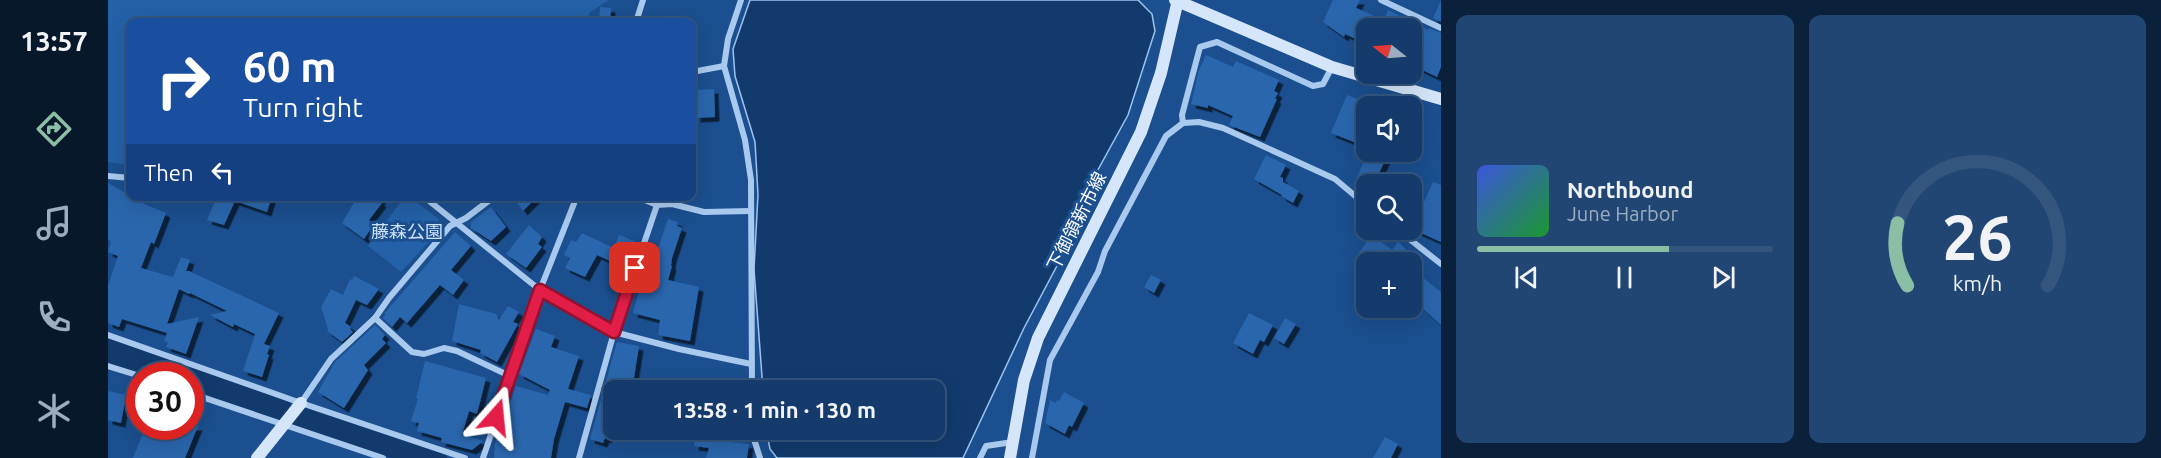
<!DOCTYPE html>
<html lang="en">
<head>
<meta charset="utf-8">
<style>
  body { margin:0; font-family:Ubuntu,"Noto Sans JP",sans-serif; background:#214673; color:#f1f3f6; height:100vh; display:flex; flex-direction:column; font-size:22px; white-space:nowrap }
  * { box-sizing:border-box; margin:0 }
  p { font-size:20px; color:#9dadc1 }
  .icon { flex:none; width:33px; height:33px; fill:none; stroke:currentColor; stroke-width:2; stroke-linecap:round; stroke-linejoin:round }
  .map { position:relative; flex:1; overflow:hidden }
  .panel { display:flex; flex-direction:column; gap:15px; padding:15px; background:#0b203b; width:720px }
  .panel>* { flex:none }
  .banner { position:absolute; left:18px; top:18px; width:570px; height:183px; border-radius:12px; box-shadow:0 6px 24px #0002,0 0 0 2px #33557e; background:#1a4fa0; color:#fff; overflow:hidden }
  .needle { width:39px; rotate:287deg }
  .controls { position:absolute; left:1248px; top:18px; display:grid; gap:12px }
  .controls a { display:grid; place-items:center; width:66px; height:66px; border-radius:12px; background:#143b6b; box-shadow:0 6px 24px #0002,0 0 0 2px #33557e; font-size:30px }
  .speed { position:absolute; left:18px; top:362px; display:flex; gap:12px; font-size:30px; font-weight:700; text-align:center }
  .speed>* { display:grid; place-content:center; width:78px; height:78px; border-radius:50%; background:#143b6b; box-shadow:0 6px 24px #0002,0 0 0 2px #33557e; line-height:1 }
  .speed .limit { border:9px solid #d22; background:#fff; color:#111 }
  .pin { position:absolute; display:grid; place-items:center; width:51px; height:51px; color:#fff; margin:-26px; border-radius:12px; box-shadow:0 3px 9px #0006 }
  .me { position:absolute; width:66px; margin:-33px; rotate:18deg; stroke-linejoin:round; filter:drop-shadow(0 0 4px #0008) }
  .turn { display:flex; align-items:center; gap:21px; height:126px; padding:0 18px; font-size:27px }
  .turn .icon { width:78px; height:78px; stroke-width:2.5 }
  .turn b { display:block; font-size:42px; line-height:51px }
  .then { display:flex; align-items:center; height:57px; padding:0 18px; background:#0003; gap:12px; font-size:22px }
  .panel .widget { flex:1; display:flex; flex-direction:column; justify-content:center; gap:9px; min-width:0; padding:0 21px; border-radius:12px; background:#214673 }
  .panel .dial { align-items:center; gap:0 }
  .dial svg { height:156px; overflow:visible; fill:none; stroke:#33557e; stroke-width:7; stroke-linecap:round; text-anchor:middle }
  .dial text { fill:#f1f3f6; stroke:none }
  .song { display:flex; align-items:center; gap:18px }
  .cover { width:72px; height:72px; border-radius:9px; background:linear-gradient(135deg,hsl(230 70% 55%),hsl(130 70% 35%)) }
  .played { height:6px; border-radius:3px; background:linear-gradient(90deg,#8abfa5 65%,#33557e 65%) }
  .keys { display:flex; justify-content:space-around; direction:ltr }
  .panel .tiles { flex:1; display:grid; gap:15px; grid-template-columns:repeat(2,1fr) }
  .trip { position:absolute; left:495px; top:380px; width:342px; height:60px; border-radius:12px; background:#143b6b; box-shadow:0 6px 24px #0002,0 0 0 2px #33557e; font-weight:600; line-height:60px; text-align:center }
  main { display:flex; flex:1; min-height:0 }
  .tab-bar { display:flex; flex-direction:column; width:108px; justify-content:space-around; align-items:center; background:#08182b; color:#9dadc1 }
  .tab-bar .icon { width:42px; height:42px }
  .tab-bar .on { color:#8abfa5 }
  .tab-bar b { font-size:27px; color:#f1f3f6 }
  .map>svg:first-child { display:block }
  .green { fill:#2461a8 }
  .water { fill:#123a6d; stroke:#9cc4f0; stroke-width:1.5 }
  .lines { fill:none; stroke-linecap:round; stroke-linejoin:round }
  .river { stroke:#123a6d; stroke-width:26 }
  .building { fill:#2a66ad; filter:url(#shadow) }
  .street { stroke:#a9c9ee; stroke-width:6 }
  .secondary { stroke:#d6e6fa; stroke-width:12 }
  .route-casing { stroke:#92132f; stroke-width:15 }
  .route { stroke:#e11d48; stroke-width:10 }
  .labels { text-anchor:middle; dominant-baseline:central; stroke-width:6; stroke-linejoin:round; paint-order:stroke }
  .street-label { font-size:18px; fill:#fff; stroke:#1b4f8f }
  .park-label { font-size:18px; fill:#cfe3fa; stroke:#1b4f8f }
</style>
</head>
<body>
<main>
<nav class="tab-bar">
<b>13:57</b>
<svg class="icon on" aria-label="directions" viewBox="0 0 24 24"><path d="M12 3l9 9-9 9-9-9zM9 14v-3h6M13 9l2 2-2 2"/></svg>
<svg class="icon" aria-label="music" viewBox="0 0 24 24"><path d="M9 18V5l10-2v13"/><circle cx="6" cy="18" r="3"/><circle cx="16" cy="16" r="3"/></svg>
<svg class="icon" aria-label="phone" viewBox="0 0 24 24"><path d="M5 4h4l2 5-3 2q2 4 5 5l2-3 5 2v4C11 20 4 13 5 4z"/></svg>
<svg class="icon" aria-label="climate" viewBox="0 0 24 24"><path d="M12 3v18M4 7l16 10M4 17L20 7"/></svg>
</nav>
<div class="map">
<svg width="1333" height="458" viewBox="0 0 1333 458">
  <defs>
    <filter id="shadow"><feDropShadow dx="4.5" dy="4.5" stdDeviation="0" flood-color="#0009"/></filter>
  </defs>
  <rect width="100%" height="100%" fill="#1b4f8f"/>
  <g class="green">
    <polygon points="0,0 501,0 481,13 479,22 22,22 22,165 0,162"/>
    <polygon points="297,196 301,197 331,219 332,229 293,272 260,246"/>
  </g>
  <polygon class="water" points="642,0 1030,0 1044,14 1047,31 1020,115 980,188 986,196 916,328 855,458 669,458 662,449 658,429 826,429 826,390 655,390 646,269 650,195 647,142 627,76 625,49"/>
  <g class="lines">
    <g class="river">
      <polyline points="0,350 95,379 170,408"/>
      <polyline points="193,416 326,458"/>
    </g>
  </g>
  <g class="building">
    <polygon points="1225,0 1252,0 1248,8 1276,20 1280,10 1320,30 1321,28 1333,33 1333,67 1329,77 1304,65 1304,28 1258,28 1258,36 1255,35 1252,41 1237,34 1236,37 1215,22"/>
    <polygon points="1333,0 1333,22 1325,18"/>
    <polygon points="492,7 503,8 502,22 491,22"/>
    <polygon points="1098,55 1125,67 1128,61 1171,80 1166,91 1170,93 1167,99 1169,99 1152,137 1121,125 1125,116 1100,105 1100,108 1083,104 1091,70"/>
    <polygon points="606,89 607,117 588,118 587,90"/>
    <polygon points="1239,95 1255,101 1251,111 1258,114 1246,142 1223,133"/>
    <polygon points="1260,152 1281,152 1266,184 1246,184"/>
    <polygon points="1158,155 1178,165 1172,177 1175,178 1175,182 1191,191 1185,203 1173,196 1174,195 1146,179"/>
    <polygon points="1325,182 1333,185 1333,242 1304,229 1304,196 1316,202"/>
    <polygon points="0,183 19,194 17,196 58,213 46,244 43,242 33,268 65,277 73,257 82,260 78,271 81,271 171,313 156,344 162,346 159,354 161,355 154,377 135,371 147,334 126,324 125,327 102,315 119,311 82,293 81,294 71,289 59,324 91,317 78,354 58,347 60,342 56,341 59,333 14,319 11,327 0,323 0,285 10,256 0,252 3,241 0,240"/>
    <polygon points="109,196 164,196 159,212 127,201 116,225 99,220"/>
    <polygon points="250,196 275,196 272,201 274,203 261,220 266,224 256,239 234,223"/>
    <polygon points="404,196 430,196 415,211"/>
    <polygon points="383,207 398,227 383,241 363,228 363,222"/>
    <polygon points="560,219 570,222 569,226 574,228 564,258 563,266 564,266 560,280 591,287 582,341 550,335 552,320 525,313 533,283 531,282 532,278 530,277 540,247 550,249"/>
    <polygon points="421,225 434,237 430,244 434,247 418,268 398,254"/>
    <polygon points="347,232 363,246 343,270 356,280 345,295 332,285 299,323 292,317 284,327 275,318 278,314 276,314"/>
    <polygon points="474,233 506,248 511,235 531,243 520,273 511,270 513,266 489,255 477,277 457,268 462,258 456,255 463,240 468,242"/>
    <polygon points="1264,235 1284,250 1290,242 1298,249 1292,257 1300,262 1262,262 1250,254"/>
    <polygon points="1304,269 1333,292 1333,325 1304,299"/>
    <polygon points="1043,275 1053,280 1046,293 1036,287"/>
    <polygon points="246,276 271,289 259,305 248,300 237,323 243,327 242,329 245,332 234,342 219,331 220,329 213,307 223,289 235,295 242,279 244,280"/>
    <polygon points="351,304 388,314 391,320 400,306 411,312 405,322 410,324 389,362 372,353 373,350 344,341"/>
    <polygon points="1141,313 1165,325 1156,342 1152,340 1145,354 1125,343"/>
    <polygon points="1177,318 1188,324 1176,344 1166,338"/>
    <polygon points="267,325 277,335 274,339 278,343 256,365 260,370 236,408 210,392 227,362"/>
    <polygon points="428,329 447,336 443,347 471,356 460,389 483,395 479,408 457,402 446,439 443,458 386,458 387,444 408,386 440,395 442,390 411,374"/>
    <polygon points="509,342 531,346 524,390 506,390 506,430 502,430 499,439 497,438 495,443 482,439"/>
    <polygon points="317,361 378,378 369,414 361,411 354,435 375,441 364,450 333,442 334,438 309,431 311,423 303,421 310,399 308,398"/>
    <polygon points="0,391 18,395 13,423 0,420"/>
    <polygon points="956,392 976,403 964,427 961,425 957,434 937,423 942,400 948,403 949,400 951,401"/>
    <polygon points="38,426 90,426 77,458 25,458"/>
    <polygon points="589,429 614,429 612,441 641,444 639,458 598,458 601,448 586,446"/>
    <polygon points="1277,437 1290,444 1283,458 1265,458"/>
  </g>
  <g class="lines">
    <g class="street">
      <polyline points="633,0 620,39 616,66 637,140 643,180 644,390"/>
      <polyline points="1273,0 1333,28"/>
      <polyline points="528,22 535,0"/>
      <polyline points="584,72 616,66"/>
      <polyline points="1075,123 1074,115 1092,47 1109,42 1205,86 1215,84 1224,67"/>
      <polyline points="0,176 22,178"/>
      <polyline points="315,196 432,290 506,332 571,349 643,364"/>
      <polyline points="527,196 549,205"/>
      <polyline points="1290,230 1333,264"/>
      <polyline points="267,318 304,352 316,354 336,348 349,351 402,376"/>
      <polyline points="0,335 193,403 357,458"/>
      <polyline points="0,366 32,376"/>
      <polyline points="82,393 275,458"/>
      <polyline points="193,403 223,359 267,318 281,298 342,226 358,218 387,196"/>
      <polyline points="646,429 646,439 652,458"/>
      <polyline points="375,458 432,290 469,196"/>
      <polyline points="471,458 506,332 549,205 564,204 596,212 642,211"/>
      <polyline points="872,458 878,446 905,442"/>
      <polyline points="924,458 942,360 990,272 997,251 1058,136 1075,123 1091,122 1115,128 1227,179 1258,205"/>
    </g>
    <g class="secondary">
      <polyline points="1067,0 1224,67 1333,99"/>
      <polyline points="149,458 193,403"/>
      <polyline points="902,458 916,380 930,338 1033,132 1053,73 1070,0"/>
    </g>
  </g>
  <g class="lines">
    <g class="route-casing">
      <polyline id="route" points="388,417 432,290 506,332 527,268"/>
    </g>
    <use href="#route" class="route"/>
  </g>
  <g class="labels">
    <g class="street-label">
      <text transform="translate(968 221) rotate(-63)">下御領新市線</text>
    </g>
    <g class="park-label">
      <text x="299" y="231">藤森公園</text>
    </g>
  </g>
</svg>
<div class="controls">
<a><svg class="needle" viewBox="-14 -14 28 28"><path d="M0-13l5 13h-10z" fill="#e53935"/><path d="M0 13l5-13h-10z" fill="#9dadc1"/></svg></a>
<a><svg class="icon" aria-label="sound" viewBox="0 0 24 24"><path d="M4 9h4l5-4v14l-5-4H4zM17 9q2 3 0 6"/></svg></a>
<a><svg class="icon" aria-label="search" viewBox="0 0 24 24"><circle cx="10" cy="10" r="6"/><path d="M15 15l6 6"/></svg></a>
<a>+</a>
</div>
<div class="speed"><div class="limit">30</div></div>
<div class="pin" style="left:527px;top:268px;background:#d93025"><svg class="icon" aria-label="arrive" viewBox="0 0 24 24"><path d="M6 21V4h12l-3 4 3 4H6"/></svg></div>
<svg class="me" style="left:388px;top:417px" viewBox="-20 -20 40 40"><path d="M0-17L14 15 0 8-14 15z" fill="#e11d48" stroke="#fff" stroke-width="4"/></svg>
<div class="trip">13:58 · 1 min · 130 m</div>
<div class="banner">
<div class="turn"><svg class="icon" aria-label="right" viewBox="0 0 24 24"><path d="M7 20v-9h11M14 6l5 5-5 5"/></svg><div><b>60 m</b>Turn right</div></div>
<div class="then">Then<svg class="icon" aria-label="left" viewBox="0 0 24 24"><path d="M17 20v-9H6M10 6l-5 5 5 5"/></svg></div>
</div>
</div>
<section class="panel">
<div class="tiles">
<div class="widget">
<div class="song"><i class="cover"></i><div><b>Northbound</b><p>June Harbor</p></div></div>
<div class="played"></div>
<div class="keys"><svg class="icon" aria-label="previous" viewBox="0 0 24 24"><path d="M18 5L8 12l10 7zM5 5v14"/></svg><svg class="icon" aria-label="pause" viewBox="0 0 24 24"><path d="M8 5v14M16 5v14"/></svg><svg class="icon" aria-label="next" viewBox="0 0 24 24"><path d="M6 5l10 7-10 7zM19 5v14"/></svg></div>
</div>
<div class="widget dial"><svg viewBox="0 0 100 80">
<path d="M14 69A42 42 0 1 1 86 69"/>
<path d="M14 69A42 42 0 0 1 9 37" stroke="#8abfa5"/>
<text x="50" y="56" font-size="32" font-weight="700">26</text>
<text x="50" y="72" font-size="11">km/h</text>
</svg></div>
</div>
</section>
</main>
</body>
</html>
